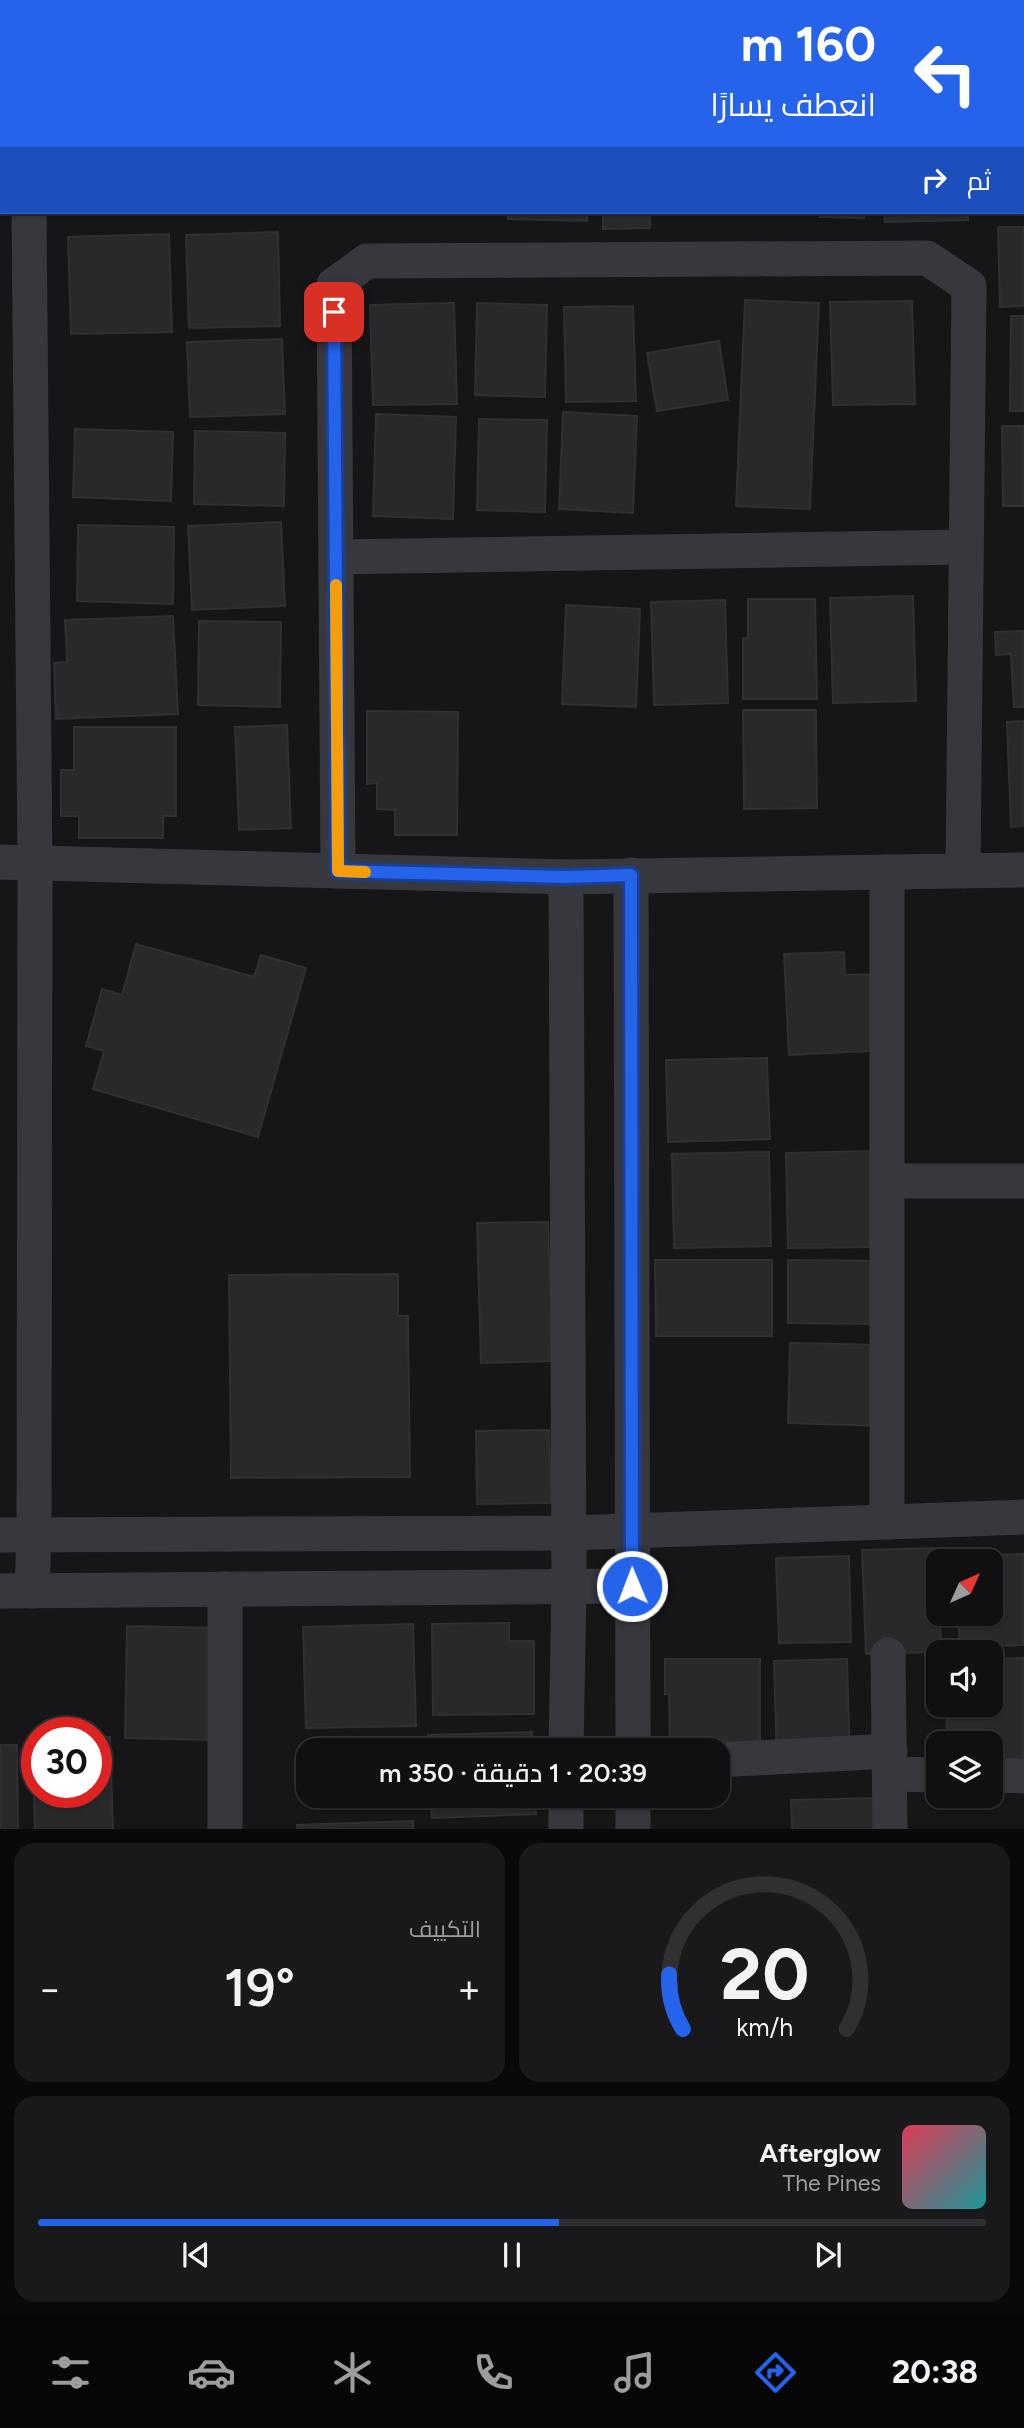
<!DOCTYPE html>
<html lang="ar">
<head>
<meta charset="utf-8">
<style>
  body { margin:0; font-family:Figtree,Cairo,sans-serif; background:#19191b; color:#f1f3f6; direction:rtl; height:100vh; display:flex; flex-direction:column; font-size:26px; white-space:nowrap }
  * { box-sizing:border-box; margin:0 }
  p { font-size:23px; color:#9c9d9f }
  .icon { flex:none; width:38px; height:38px; fill:none; stroke:currentColor; stroke-width:2; stroke-linecap:round; stroke-linejoin:round }
  .map { position:relative; height:1829px; overflow:hidden; direction:ltr }
  .side { display:flex; flex-direction:column; gap:14px; padding:14px; background:#09090a; flex:1 }
  .side>* { flex:none }
  .hud { position:absolute; left:0px; top:0px; width:1026px; height:214px; box-shadow:0 2px 5px #0004,0 0 0 2px #303032; direction:rtl; background:#2563eb; color:#fff; overflow:hidden }
  .needle { width:46px; rotate:45deg }
  .controls { position:absolute; left:926px; top:1549px; display:grid; gap:14px }
  .controls a { display:grid; place-items:center; width:77px; height:77px; border-radius:14px; background:#101012; box-shadow:0 2px 5px #0004,0 0 0 2px #303032; font-size:35px }
  .speed { position:absolute; left:21px; top:1717px; display:flex; gap:14px; font-size:35px; font-weight:700; text-align:center }
  .speed>* { display:grid; place-content:center; width:91px; height:91px; border-radius:50%; background:#101012; box-shadow:0 2px 5px #0004,0 0 0 2px #303032; line-height:1 }
  .speed .limit { border:10px solid #d22; background:#fff; color:#111 }
  .pin { position:absolute; display:grid; place-items:center; width:60px; height:60px; color:#fff; margin:-30px; border-radius:14px; box-shadow:0 4px 10px #0006 }
  .me { position:absolute; width:77px; margin:-38px; rotate:359deg; stroke-linejoin:round; filter:drop-shadow(0 0 5px #0008) }
  .turn { display:flex; align-items:center; gap:24px; height:147px; padding:0 35px; font-size:32px }
  .turn .icon { width:91px; height:91px; stroke-width:2.5 }
  .turn b { display:block; font-size:49px; line-height:60px }
  .then { display:flex; align-items:center; height:66px; padding:0 35px; background:#0003; gap:14px; font-size:26px }
  .big { font-size:52px; font-weight:600; line-height:1.1 }
  .side .widget { flex:1; display:flex; flex-direction:column; justify-content:center; gap:10px; min-width:0; padding:0 24px; border-radius:21px; background:#19191b }
  .side .dial { align-items:center; gap:0 }
  .dial svg { height:182px; overflow:visible; fill:none; stroke:#303032; stroke-width:7; stroke-linecap:round; text-anchor:middle }
  .dial text { fill:#f1f3f6; stroke:none }
  .song { display:flex; align-items:center; gap:21px }
  .cover { width:84px; height:84px; border-radius:10px; background:linear-gradient(135deg,hsl(350 70% 55%),hsl(180 70% 35%)) }
  .played { height:7px; border-radius:4px; background:linear-gradient(90deg,#2563eb 55%,#303032 55%) }
  .keys { display:flex; justify-content:space-around; direction:ltr }
  .heat { display:flex; justify-content:space-between; align-items:center; font-size:38px; direction:ltr }
  .side .tiles { flex:1; display:grid; gap:14px; grid-template-columns:1fr 1fr }
  .widget:last-child { grid-column:span 2 }
  .trip { position:absolute; left:296px; top:1738px; width:434px; height:70px; border-radius:21px; background:#101012; box-shadow:0 2px 5px #0004,0 0 0 2px #303032; font-weight:600; line-height:70px; text-align:center; direction:rtl }
  .dock { display:flex; height:112px; justify-content:space-around; align-items:center; background:#060607; color:#9c9d9f }
  .dock .icon { width:49px; height:49px }
  .dock .active { color:#2563eb }
  .dock b { font-size:32px; color:#f1f3f6 }
  .map>svg:first-child { display:block }
  .building { fill:#29292c; stroke:#303034; stroke-width:2 }
  .lines { fill:none; stroke-linecap:round; stroke-linejoin:round }
  .minor { stroke:#37383d; stroke-width:35 }
  .route-casing { stroke:#184099; stroke-width:18 }
  .route { stroke:#2563eb; stroke-width:12 }
  .slow { stroke:#f59e0b; stroke-width:12 }
</style>
</head>
<body>
<div class="map">
<svg width="1024" height="1830" viewBox="0 0 1024 1830">
  <rect width="100%" height="100%" fill="#161618"/>
  <g class="building">
    <polygon points="508,212 587,212 587,221 508,219"/>
    <polygon points="603,212 650,212 650,228 603,229"/>
    <polygon points="820,212 864,212 864,218 820,217"/>
    <polygon points="884,212 968,212 968,220 885,222"/>
    <polygon points="998,227 1024,227 1024,306 1000,307"/>
    <polygon points="278,232 280,326 189,328 186,235"/>
    <polygon points="169,234 172,332 71,334 68,237"/>
    <polygon points="745,300 819,303 810,509 736,506"/>
    <polygon points="912,301 915,404 833,405 830,302"/>
    <polygon points="454,303 457,404 373,405 370,305"/>
    <polygon points="477,303 547,305 545,397 475,395"/>
    <polygon points="633,306 636,401 566,402 564,307"/>
    <polygon points="1011,316 1024,316 1024,411 1010,411"/>
    <polygon points="282,339 285,414 190,417 187,342"/>
    <polygon points="719,341 728,400 657,411 647,353"/>
    <polygon points="563,412 637,416 633,513 559,509"/>
    <polygon points="376,414 456,417 453,519 373,516"/>
    <polygon points="479,419 547,420 545,512 477,510"/>
    <polygon points="1002,426 1024,426 1024,506 1003,506"/>
    <polygon points="75,429 173,432 171,501 73,497"/>
    <polygon points="195,431 285,433 284,506 194,504"/>
    <polygon points="281,522 285,606 192,610 188,526"/>
    <polygon points="78,525 174,527 173,604 77,601"/>
    <polygon points="913,596 916,701 833,703 830,598"/>
    <polygon points="748,599 815,599 817,699 743,699 743,638 748,638"/>
    <polygon points="725,600 728,703 654,705 651,602"/>
    <polygon points="566,605 640,609 636,707 562,704"/>
    <polygon points="173,616 178,714 56,719 54,663 67,662 65,620"/>
    <polygon points="199,621 281,622 280,707 198,705"/>
    <polygon points="1024,631 1024,707 1014,707 1011,654 996,655 995,632"/>
    <polygon points="743,710 816,710 817,808 744,809"/>
    <polygon points="367,711 458,712 457,835 395,835 395,810 377,809 377,783 367,784"/>
    <polygon points="1024,721 1024,826 1011,827 1007,722"/>
    <polygon points="287,725 291,828 239,830 235,727"/>
    <polygon points="74,727 176,727 176,816 163,816 163,838 79,838 79,816 61,816 61,770 74,770"/>
    <polygon points="136,944 254,977 261,955 306,968 258,1137 93,1089 104,1051 86,1046 102,989 122,995"/>
    <polygon points="844,952 845,975 887,974 890,1050 789,1055 784,954"/>
    <polygon points="767,1058 770,1139 668,1142 666,1060"/>
    <polygon points="875,1151 876,1247 788,1248 786,1153"/>
    <polygon points="769,1152 771,1246 674,1248 672,1154"/>
    <polygon points="548,1222 552,1361 481,1363 477,1223"/>
    <polygon points="655,1260 772,1260 772,1336 656,1336"/>
    <polygon points="788,1260 882,1261 882,1324 788,1323"/>
    <polygon points="398,1274 398,1316 408,1316 410,1477 231,1478 229,1275"/>
    <polygon points="790,1343 886,1345 884,1426 788,1423"/>
    <polygon points="549,1430 551,1503 477,1504 476,1431"/>
    <polygon points="938,1548 938,1614 940,1614 941,1652 866,1654 862,1550"/>
    <polygon points="1024,1554 1024,1645 960,1647 958,1614 990,1614 990,1561 956,1561 955,1556"/>
    <polygon points="849,1556 851,1642 779,1643 776,1558"/>
    <polygon points="509,1623 509,1641 534,1641 534,1714 433,1715 432,1624"/>
    <polygon points="413,1624 416,1726 306,1728 303,1627"/>
    <polygon points="127,1626 218,1628 216,1740 125,1738"/>
    <polygon points="1024,1658 1024,1764 990,1765 990,1743 947,1743 946,1704 990,1704 990,1659"/>
    <polygon points="665,1659 760,1659 760,1764 718,1750 670,1750 669,1694 665,1694"/>
    <polygon points="847,1659 850,1763 777,1765 774,1661"/>
    <polygon points="532,1732 533,1750 429,1750 428,1735"/>
    <polygon points="96,1737 110,1737 113,1830 35,1830 32,1739 37,1739 37,1792 96,1792"/>
    <polygon points="0,1745 17,1745 18,1830 0,1830"/>
    <polygon points="431,1796 535,1796 536,1814 432,1818"/>
    <polygon points="880,1798 881,1830 792,1830 791,1800"/>
    <polygon points="413,1821 413,1830 298,1830 297,1825"/>
  </g>
  <g class="lines">
    <g class="minor">
      <polyline points="27,0 27,2"/>
      <polyline points="961,0 961,2"/>
      <polyline points="29,212 35,863 34,1535 32,1591"/>
      <polyline points="336,557 966,547"/>
      <polyline points="0,862 566,877 1024,870"/>
      <polyline points="338,871 334,285 367,261 927,258 969,286 963,871"/>
      <polyline points="887,872 887,1522 1024,1517"/>
      <polyline points="631,875 633,1750"/>
      <polyline points="888,1181 1024,1181"/>
      <polyline points="0,1535 568,1533 887,1522"/>
      <polyline points="225,1589 225,1830"/>
      <polyline points="0,1591 632,1586"/>
      <polyline points="888,1655 890,1830"/>
      <polyline points="566,1750 569,1586 566,877"/>
      <polyline points="718,1760 890,1751"/>
      <polyline points="890,1774 938,1775"/>
      <polyline points="990,1775 1024,1776"/>
      <polyline points="566,1796 566,1830"/>
      <polyline points="633,1796 633,1830"/>
    </g>
  </g>
  <g class="lines">
    <g class="route-casing">
      <polyline id="route" points="334,312 338,871 566,877 631,875 632,1586"/>
    </g>
    <use href="#route" class="route"/>
    <polyline class="slow" points="336,585 338,871 365,872"/>
  </g>
</svg>
<div class="controls">
<a><svg class="needle" viewBox="-14 -14 28 28"><path d="M0-13l5 13h-10z" fill="#e53935"/><path d="M0 13l5-13h-10z" fill="#9c9d9f"/></svg></a>
<a><svg class="icon" aria-label="sound" viewBox="0 0 24 24"><path d="M4 9h4l5-4v14l-5-4H4zM17 9q2 3 0 6"/></svg></a>
<a><svg class="icon" aria-label="layers" viewBox="0 0 24 24"><path d="M12 4l9 5-9 5-9-5zM3 14l9 5 9-5"/></svg></a>
</div>
<div class="speed"><div class="limit">30</div></div>
<div class="pin" style="left:334px;top:312px;background:#d93025"><svg class="icon" aria-label="arrive" viewBox="0 0 24 24"><path d="M6 21V4h12l-3 4 3 4H6"/></svg></div>
<svg class="me" style="left:632px;top:1586px" viewBox="-20 -20 40 40"><circle r="17" fill="#2563eb" stroke="#fff" stroke-width="3"/><path d="M0-11L8 9 0 5-8 9z" fill="#fff"/></svg>
<div class="trip">20:39 · 1 دقيقة · 350 m</div>
<div class="hud">
<div class="turn"><svg class="icon" aria-label="left" viewBox="0 0 24 24"><path d="M17 20v-9H6M10 6l-5 5 5 5"/></svg><div><b>160 m</b>انعطف يسارًا</div></div>
<div class="then">ثم<svg class="icon" aria-label="right" viewBox="0 0 24 24"><path d="M7 20v-9h11M14 6l5 5-5 5"/></svg></div>
</div>
</div>
<section class="side">
<div class="tiles">
<div class="widget dial"><svg viewBox="0 0 100 80">
<path d="M14 69A42 42 0 1 1 86 69"/>
<path d="M14 69A42 42 0 0 1 8 45" stroke="#2563eb"/>
<text x="50" y="56" font-size="32" font-weight="700">20</text>
<text x="50" y="72" font-size="11">km/h</text>
</svg></div>
<div class="widget"><p>التكييف</p>
<div class="heat"><a>−</a><b class="big">19°</b><a>+</a></div>
</div>
<div class="widget">
<div class="song"><i class="cover"></i><div><b>Afterglow</b><p>The Pines</p></div></div>
<div class="played"></div>
<div class="keys"><svg class="icon" aria-label="previous" viewBox="0 0 24 24"><path d="M18 5L8 12l10 7zM5 5v14"/></svg><svg class="icon" aria-label="pause" viewBox="0 0 24 24"><path d="M8 5v14M16 5v14"/></svg><svg class="icon" aria-label="next" viewBox="0 0 24 24"><path d="M6 5l10 7-10 7zM19 5v14"/></svg></div>
</div>
</div>
</section>
<nav class="dock">
<b>20:38</b>
<svg class="icon active" aria-label="directions" viewBox="0 0 24 24"><path d="M12 3l9 9-9 9-9-9zM9 14v-3h6M13 9l2 2-2 2"/></svg>
<svg class="icon" aria-label="music" viewBox="0 0 24 24"><path d="M9 18V5l10-2v13"/><circle cx="6" cy="18" r="3"/><circle cx="16" cy="16" r="3"/></svg>
<svg class="icon" aria-label="phone" viewBox="0 0 24 24"><path d="M5 4h4l2 5-3 2q2 4 5 5l2-3 5 2v4C11 20 4 13 5 4z"/></svg>
<svg class="icon" aria-label="climate" viewBox="0 0 24 24"><path d="M12 3v18M4 7l16 10M4 17L20 7"/></svg>
<svg class="icon" aria-label="car" viewBox="0 0 24 24"><path d="M5 17H2v-5l4-1 3-4h7l3 4 3 1v5h-3M9 17h6M6 11h13"/><circle cx="7" cy="17" r="2"/><circle cx="17" cy="17" r="2"/></svg>
<svg class="icon" aria-label="filters" viewBox="0 0 24 24"><path d="M4 7h16M4 17h16"/><circle cx="9" cy="7" r="2"/><circle cx="15" cy="17" r="2"/></svg>
</nav>
</body>
</html>
